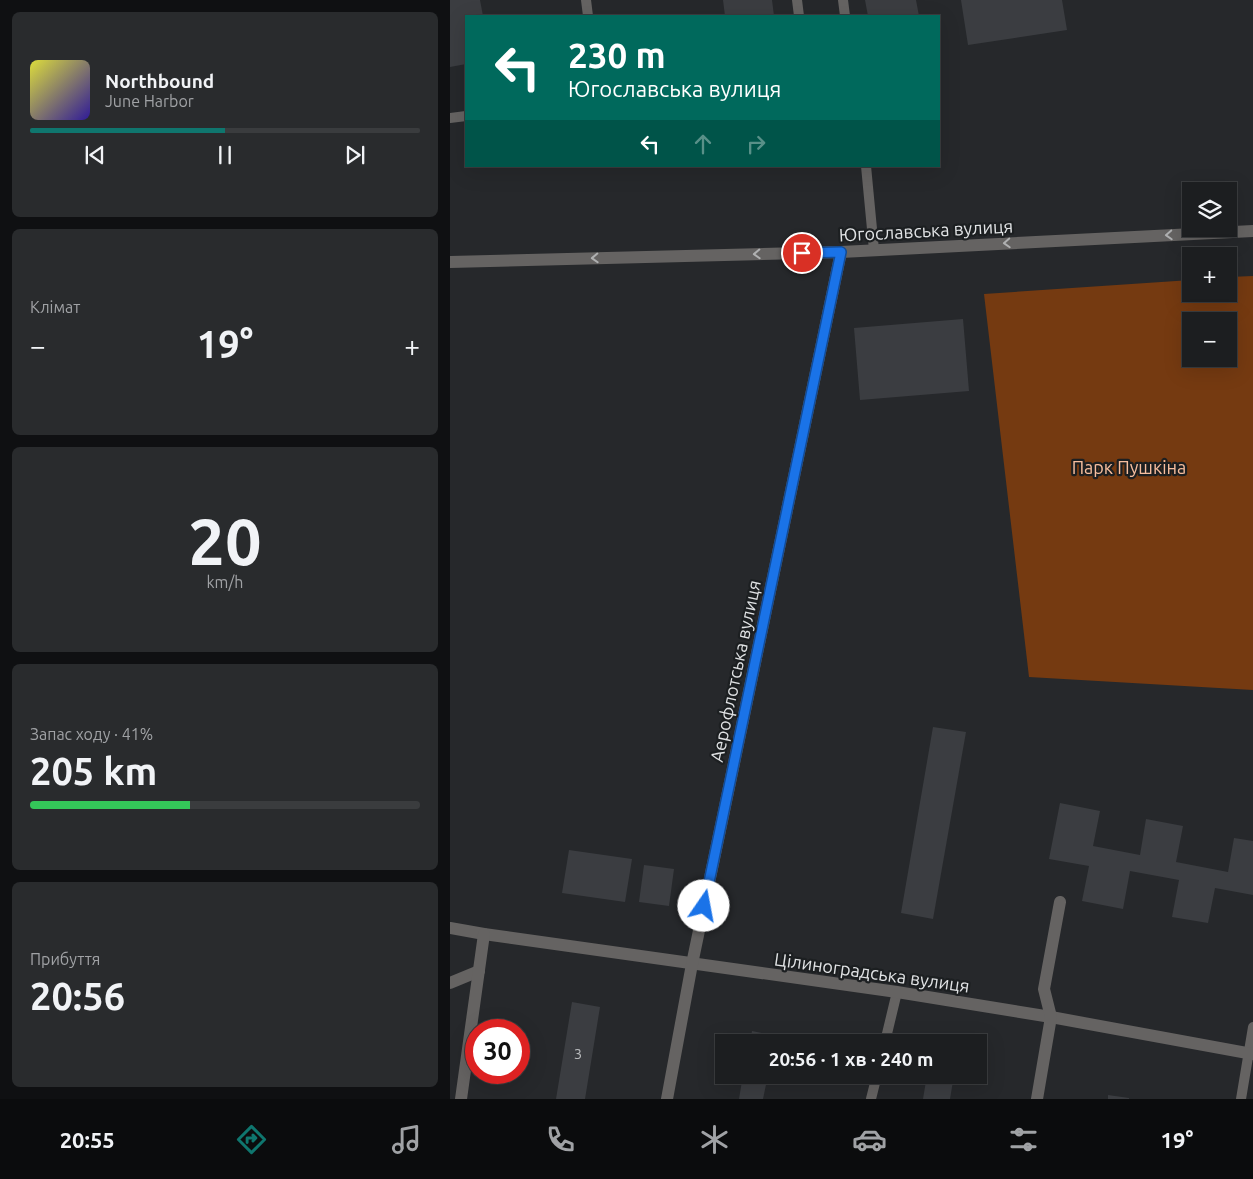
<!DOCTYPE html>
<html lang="uk">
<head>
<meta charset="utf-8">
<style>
  body { margin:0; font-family:Ubuntu,sans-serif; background:#292b2d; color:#f1f3f6; height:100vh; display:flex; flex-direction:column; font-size:19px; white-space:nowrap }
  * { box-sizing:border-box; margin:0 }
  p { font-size:16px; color:#a0a2a5 }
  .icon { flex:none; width:28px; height:28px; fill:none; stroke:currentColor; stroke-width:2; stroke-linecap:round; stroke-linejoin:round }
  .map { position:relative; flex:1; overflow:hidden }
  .details { display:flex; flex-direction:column; gap:12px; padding:12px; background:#0f1012; width:450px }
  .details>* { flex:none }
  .guide { position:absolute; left:15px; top:15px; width:475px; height:152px; border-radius:0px; box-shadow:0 5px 20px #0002,0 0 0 1px #3a3c3e; background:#00695c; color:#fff; overflow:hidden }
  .buttons { position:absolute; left:732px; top:182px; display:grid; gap:10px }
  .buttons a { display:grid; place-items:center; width:55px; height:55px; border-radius:0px; background:#1c1e20; box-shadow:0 5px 20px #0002,0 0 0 1px #3a3c3e; font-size:25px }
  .speed { position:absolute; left:15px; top:1019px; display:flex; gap:10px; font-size:25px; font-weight:700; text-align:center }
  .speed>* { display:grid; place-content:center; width:65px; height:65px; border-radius:50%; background:#1c1e20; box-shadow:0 5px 20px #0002,0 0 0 1px #3a3c3e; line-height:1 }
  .speed .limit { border:8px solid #d22; background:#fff; color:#111 }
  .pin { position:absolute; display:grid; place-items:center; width:42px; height:42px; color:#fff; margin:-21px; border:2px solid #fff; border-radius:50%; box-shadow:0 1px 5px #0007 }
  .me { position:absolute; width:55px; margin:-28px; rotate:12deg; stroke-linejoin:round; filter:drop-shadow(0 0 4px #0008) }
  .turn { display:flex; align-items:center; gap:18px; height:105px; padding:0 20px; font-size:22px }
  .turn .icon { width:65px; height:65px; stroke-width:2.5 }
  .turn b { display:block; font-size:35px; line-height:42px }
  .lanes { display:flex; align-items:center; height:48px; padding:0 20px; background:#0003; justify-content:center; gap:25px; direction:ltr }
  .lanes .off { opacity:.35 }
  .big { font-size:38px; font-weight:700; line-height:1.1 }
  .details .card { flex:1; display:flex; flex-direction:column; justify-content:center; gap:8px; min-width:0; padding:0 18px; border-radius:8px; background:#292b2d }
  .details .dial { align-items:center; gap:0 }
  .dial b { font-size:65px; line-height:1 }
  .song { display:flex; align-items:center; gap:15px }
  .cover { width:60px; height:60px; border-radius:8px; background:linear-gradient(135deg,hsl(60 70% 55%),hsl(250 70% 35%)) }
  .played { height:5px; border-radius:2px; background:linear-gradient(90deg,#0f766e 50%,#3a3c3e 50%) }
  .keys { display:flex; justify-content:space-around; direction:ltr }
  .heat { display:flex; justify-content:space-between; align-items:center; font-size:28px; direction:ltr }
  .charge { height:8px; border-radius:4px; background:linear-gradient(90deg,#34c759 41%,#3a3c3e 0) }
  .trip { position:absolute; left:265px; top:1034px; width:272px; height:50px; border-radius:0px; background:#1c1e20; box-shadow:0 5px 20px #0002,0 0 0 1px #3a3c3e; font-weight:700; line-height:50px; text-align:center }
  .menu { display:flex; height:80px; justify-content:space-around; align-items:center; background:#0b0c0d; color:#a0a2a5 }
  .menu .icon { width:35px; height:35px }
  .menu .on { color:#0f766e }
  .menu b { font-size:22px; color:#f1f3f6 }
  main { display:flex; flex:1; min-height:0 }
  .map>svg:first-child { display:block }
  .green { fill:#753a11; fill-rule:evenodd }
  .building { fill:#3b3d41 }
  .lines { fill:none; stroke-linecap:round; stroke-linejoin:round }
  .service { stroke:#656362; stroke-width:10 }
  .minor { stroke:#656362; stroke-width:12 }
  .tertiary { stroke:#656362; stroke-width:12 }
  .oneway { stroke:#afb0b1 }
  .route-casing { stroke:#114b97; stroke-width:12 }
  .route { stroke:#1a73e8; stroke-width:9 }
  .labels { text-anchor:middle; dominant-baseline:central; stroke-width:4.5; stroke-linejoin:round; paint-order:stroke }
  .number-label { font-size:15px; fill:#b8babc }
  .street-label { font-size:18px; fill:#e1e3e5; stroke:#1c1f21 }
  .park-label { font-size:18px; fill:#f7be9e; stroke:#1c1f21 }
</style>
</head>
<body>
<main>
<section class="details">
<div class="card">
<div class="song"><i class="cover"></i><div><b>Northbound</b><p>June Harbor</p></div></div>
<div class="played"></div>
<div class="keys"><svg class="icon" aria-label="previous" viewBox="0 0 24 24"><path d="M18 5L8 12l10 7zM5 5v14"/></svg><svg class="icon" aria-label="pause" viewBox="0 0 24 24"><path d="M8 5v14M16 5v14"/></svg><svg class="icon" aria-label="next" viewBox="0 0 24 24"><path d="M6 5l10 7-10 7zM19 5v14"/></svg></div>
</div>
<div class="card"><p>Клімат</p>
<div class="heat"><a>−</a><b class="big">19°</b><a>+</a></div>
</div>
<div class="card dial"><b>20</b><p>km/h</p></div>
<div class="card"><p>Запас ходу · 41%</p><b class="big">205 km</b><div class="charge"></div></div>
<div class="card"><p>Прибуття</p><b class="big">20:56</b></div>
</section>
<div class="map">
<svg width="803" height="1099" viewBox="0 0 803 1099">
  <rect width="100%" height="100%" fill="#26282b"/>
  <path class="green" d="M 803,276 L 803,690 L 579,677 L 534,294 L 741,280 L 741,294 L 779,294 L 779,277 ZM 741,321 L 779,321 L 779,359 L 741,359 Z"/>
  <g class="building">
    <polygon points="0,0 30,0 33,16 16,16 16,64 0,67"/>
    <polygon points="273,0 322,0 324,16 275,16"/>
    <polygon points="415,0 466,0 469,16 418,16"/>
    <polygon points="511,0 612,0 617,30 518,45"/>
    <polygon points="513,319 519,391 410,400 404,328"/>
    <polygon points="483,727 516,732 483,919 451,913"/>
    <polygon points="610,803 650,811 643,846 690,855 696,819 733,826 726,862 778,872 784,838 803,841 803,895 765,888 758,923 722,917 729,880 680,871 673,909 632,901 639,866 599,859"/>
    <polygon points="119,850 182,859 175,902 112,893"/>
    <polygon points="194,865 224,869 219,906 189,902"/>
    <polygon points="122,1002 150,1007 135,1099 106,1099"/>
    <polygon points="302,1031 326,1036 325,1042 300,1042"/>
    <polygon points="293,1075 318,1075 313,1099 289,1099"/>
    <polygon points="477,1075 504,1075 500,1099 473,1099"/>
    <polygon points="658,1095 679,1098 679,1099 658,1099"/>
  </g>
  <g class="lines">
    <g class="service">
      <polyline points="136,0 138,16"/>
      <polyline points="347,0 349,16"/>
      <polyline points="393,0 395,16"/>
      <polyline points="0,118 16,116"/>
      <polyline points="416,166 424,250"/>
      <polyline points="435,1042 447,992"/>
      <polyline points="421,1099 427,1075"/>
      <polyline points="791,1099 803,1027"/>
    </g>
    <g class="minor">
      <polyline points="0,928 34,934 447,992 601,1017 803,1054"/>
      <polyline points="0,983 29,971"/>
      <polyline points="11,1099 34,934"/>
      <polyline points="217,1099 242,964 391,252"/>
      <polyline points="587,1099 601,1017 594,989 610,902"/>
    </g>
    <polyline class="tertiary" points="0,262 391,252 803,231"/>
  </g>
  <defs><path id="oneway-chevron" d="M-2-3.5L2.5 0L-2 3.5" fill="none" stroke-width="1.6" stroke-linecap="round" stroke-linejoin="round" transform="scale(1.25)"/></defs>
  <g class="oneway">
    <use href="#oneway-chevron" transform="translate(719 235) rotate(177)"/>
    <use href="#oneway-chevron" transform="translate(557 243) rotate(177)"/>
    <use href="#oneway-chevron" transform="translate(307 254) rotate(178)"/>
    <use href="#oneway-chevron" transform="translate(145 258) rotate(178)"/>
  </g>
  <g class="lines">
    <g class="route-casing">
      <polyline id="route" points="254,906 391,252 352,253"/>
    </g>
    <use href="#route" class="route"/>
  </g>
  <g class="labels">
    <g class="number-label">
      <text x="128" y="1053">3</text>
    </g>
    <g class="street-label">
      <text transform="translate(476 230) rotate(-3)">Югославська вулиця</text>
      <text transform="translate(285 671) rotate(-78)">Аерофлотська вулиця</text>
      <text transform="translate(422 972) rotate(8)">Цілиноградська вулиця</text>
    </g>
    <g class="park-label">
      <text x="679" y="467">Парк Пушкіна</text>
    </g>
  </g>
</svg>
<div class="buttons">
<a><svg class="icon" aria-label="layers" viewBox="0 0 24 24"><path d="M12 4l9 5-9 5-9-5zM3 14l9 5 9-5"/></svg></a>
<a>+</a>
<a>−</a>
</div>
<div class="speed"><div class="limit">30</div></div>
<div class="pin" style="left:352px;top:253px;background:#d93025"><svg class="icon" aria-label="arrive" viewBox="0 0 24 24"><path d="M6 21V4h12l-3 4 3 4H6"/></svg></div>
<svg class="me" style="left:254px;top:906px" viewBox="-20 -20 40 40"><circle r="19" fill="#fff"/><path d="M0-13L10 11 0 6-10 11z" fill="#1a73e8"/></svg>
<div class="trip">20:56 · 1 хв · 240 m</div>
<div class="guide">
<div class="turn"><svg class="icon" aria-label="left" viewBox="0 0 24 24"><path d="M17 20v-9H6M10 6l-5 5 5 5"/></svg><div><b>230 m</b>Югославська вулиця</div></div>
<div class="lanes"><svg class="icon" aria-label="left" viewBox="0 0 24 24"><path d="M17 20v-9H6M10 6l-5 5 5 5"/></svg><svg class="icon off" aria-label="ahead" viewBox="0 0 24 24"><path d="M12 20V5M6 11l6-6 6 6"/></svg><svg class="icon off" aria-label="right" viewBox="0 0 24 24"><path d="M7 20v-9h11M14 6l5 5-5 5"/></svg></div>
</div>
</div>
</main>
<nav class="menu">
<b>20:55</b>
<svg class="icon on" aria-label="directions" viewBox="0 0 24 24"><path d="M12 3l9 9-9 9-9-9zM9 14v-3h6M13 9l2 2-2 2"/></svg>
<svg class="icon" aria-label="music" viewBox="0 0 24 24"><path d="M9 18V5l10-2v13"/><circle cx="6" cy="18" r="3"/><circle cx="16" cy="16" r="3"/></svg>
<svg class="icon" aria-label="phone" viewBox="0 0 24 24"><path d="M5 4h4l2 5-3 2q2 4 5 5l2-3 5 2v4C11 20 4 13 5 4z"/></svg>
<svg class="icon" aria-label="climate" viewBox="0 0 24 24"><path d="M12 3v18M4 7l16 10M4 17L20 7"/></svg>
<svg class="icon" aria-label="car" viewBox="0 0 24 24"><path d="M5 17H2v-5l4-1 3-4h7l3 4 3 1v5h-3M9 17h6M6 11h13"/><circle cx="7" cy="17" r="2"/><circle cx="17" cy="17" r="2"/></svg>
<svg class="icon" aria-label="filters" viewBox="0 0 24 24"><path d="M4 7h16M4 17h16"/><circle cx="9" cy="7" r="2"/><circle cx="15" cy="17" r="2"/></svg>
<b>19°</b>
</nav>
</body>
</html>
